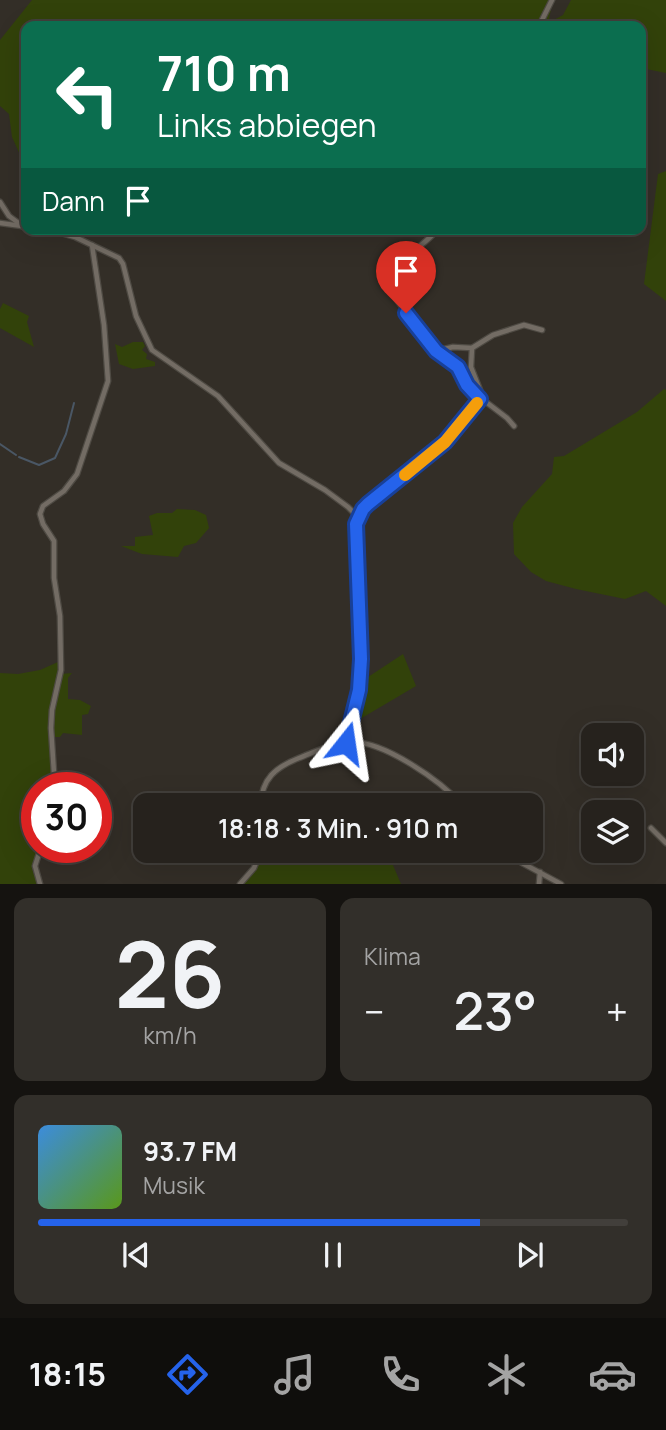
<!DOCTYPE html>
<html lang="de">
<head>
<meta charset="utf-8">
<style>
  body { margin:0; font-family:Manrope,sans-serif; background:#322f2a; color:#f1f3f6; height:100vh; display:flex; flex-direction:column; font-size:26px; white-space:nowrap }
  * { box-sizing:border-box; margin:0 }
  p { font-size:23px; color:#a4a4a4 }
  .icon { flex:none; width:38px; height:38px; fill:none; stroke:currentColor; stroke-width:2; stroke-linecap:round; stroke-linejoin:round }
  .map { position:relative; height:884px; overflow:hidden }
  .sheet { display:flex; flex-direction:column; gap:14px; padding:14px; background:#151310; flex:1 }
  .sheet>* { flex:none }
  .guide { position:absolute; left:21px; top:21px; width:625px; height:214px; border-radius:14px; box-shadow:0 7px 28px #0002,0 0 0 2px #423f3b; background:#0b6e4f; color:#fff; overflow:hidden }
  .buttons { position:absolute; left:581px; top:723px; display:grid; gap:14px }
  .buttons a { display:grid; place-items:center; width:63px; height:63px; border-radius:14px; background:#26221d; box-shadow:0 7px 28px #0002,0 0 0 2px #423f3b; font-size:35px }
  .speed { position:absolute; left:21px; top:772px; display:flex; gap:14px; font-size:35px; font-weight:700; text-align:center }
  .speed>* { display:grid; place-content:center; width:91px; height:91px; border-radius:50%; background:#26221d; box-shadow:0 7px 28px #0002,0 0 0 2px #423f3b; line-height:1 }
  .speed .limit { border:10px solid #d22; background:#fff; color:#111 }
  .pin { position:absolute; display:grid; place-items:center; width:60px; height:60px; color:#fff; margin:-72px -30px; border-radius:50% 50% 50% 0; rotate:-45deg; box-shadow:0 0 7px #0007 }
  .pin .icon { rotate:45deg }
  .me { position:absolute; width:77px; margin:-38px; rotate:15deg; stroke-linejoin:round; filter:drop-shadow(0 0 5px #0008) }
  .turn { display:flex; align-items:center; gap:24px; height:147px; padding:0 21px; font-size:32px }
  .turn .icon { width:91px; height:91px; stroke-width:2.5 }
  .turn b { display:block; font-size:49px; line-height:60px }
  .then { display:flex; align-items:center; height:66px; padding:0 21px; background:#0003; gap:14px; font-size:26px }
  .big { font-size:52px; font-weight:600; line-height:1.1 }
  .sheet .widget { flex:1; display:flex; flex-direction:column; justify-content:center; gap:10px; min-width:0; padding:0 24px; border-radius:14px; background:#322f2a }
  .sheet .dial { align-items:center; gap:0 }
  .dial b { font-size:91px; line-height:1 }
  .song { display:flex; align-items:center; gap:21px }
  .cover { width:84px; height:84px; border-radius:10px; background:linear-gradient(135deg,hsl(210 70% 55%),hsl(90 70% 35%)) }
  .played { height:7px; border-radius:4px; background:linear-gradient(90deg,#2563eb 75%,#423f3b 75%) }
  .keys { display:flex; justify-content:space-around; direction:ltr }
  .heat { display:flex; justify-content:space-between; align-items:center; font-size:38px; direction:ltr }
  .sheet .tiles { flex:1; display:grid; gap:14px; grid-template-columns:1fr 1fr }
  .widget:last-child { grid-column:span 2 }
  .trip { position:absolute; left:133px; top:793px; width:410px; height:70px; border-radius:14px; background:#26221d; box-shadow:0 7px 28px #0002,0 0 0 2px #423f3b; font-weight:600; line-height:70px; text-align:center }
  .dock { display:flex; height:112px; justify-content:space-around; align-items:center; background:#0f0e0c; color:#a4a4a4 }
  .dock .icon { width:49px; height:49px }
  .dock .current { color:#2563eb }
  .dock b { font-size:32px; color:#f1f3f6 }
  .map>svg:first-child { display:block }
  .green { fill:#32420a }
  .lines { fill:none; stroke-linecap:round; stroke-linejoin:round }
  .stream { stroke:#4a5765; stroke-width:2 }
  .minor-casing { stroke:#4e4a43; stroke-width:7 }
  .minor { stroke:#736c64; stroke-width:4.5 }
  .route-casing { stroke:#184099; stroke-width:18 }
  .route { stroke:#2563eb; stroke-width:12 }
  .slow { stroke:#f59e0b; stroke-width:12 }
</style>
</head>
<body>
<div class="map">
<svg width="666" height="884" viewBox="0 0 666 884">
  <rect width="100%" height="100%" fill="#332e27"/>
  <g class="green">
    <polygon points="32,0 553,0 548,23 563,15 571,0 666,0 666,73 641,68 640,26 583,26 578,22 572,26 26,26 26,151 21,157 12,137 9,114 0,106 0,40"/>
    <polygon points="666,171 666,301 644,284 658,174"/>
    <polygon points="3,303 29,316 27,322 34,347 0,328 0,309"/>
    <polygon points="133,342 143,342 145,346 142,350 147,354 146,359 155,362 155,366 133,369 119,364 115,344 122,347"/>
    <polygon points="664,389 666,390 666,606 646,591 625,599 576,589 546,581 531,572 514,554 513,523 522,507 552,474 554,457 564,456 637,412"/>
    <polygon points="177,509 195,510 206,515 209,528 196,543 184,546 178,557 142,554 121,546 135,546 135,537 153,535 149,516 157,513 172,513"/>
    <polygon points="403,654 416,686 355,722 362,681"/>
    <polygon points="58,662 61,674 72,673 68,678 68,699 80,700 91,706 88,714 82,715 82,735 63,733 60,737 51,737 54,787 37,788 37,847 39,847 32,868 37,884 0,884 0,673 18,674 40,670"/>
    <polygon points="263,850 387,851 401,884 242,884 255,869"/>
  </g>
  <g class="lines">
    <g class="stream">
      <polyline points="0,444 16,455"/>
      <polyline points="19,457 39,465 55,458 66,434 74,403"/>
    </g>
    <g class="minor-casing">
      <g id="minor">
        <polyline points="539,26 552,0"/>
        <polyline points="0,202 9,216 24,227"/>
        <polyline points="0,223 22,226"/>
        <polyline points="47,229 75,237 119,258 123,264 136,316 152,350 218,396 279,463 325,490 348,507 354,513 356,524 361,659 359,690 346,743"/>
        <path d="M 438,229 C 423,248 390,262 388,288 L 432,347 L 442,357 L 460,369 L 465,383 L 473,392 L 507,418 L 514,426"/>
        <polyline points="436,351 453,347 472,348 493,335 524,325 542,330"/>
        <polyline points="356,523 363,508 445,442 476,405 480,390 471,367 472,348"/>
        <polyline points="55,788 51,728 52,710 61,670 60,616 54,578 54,541 43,524 40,514 43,506 64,491 77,474 108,381 104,325 92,245"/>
        <path d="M 261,805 C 261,779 276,767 299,758 C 315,752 333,743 351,742 C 384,741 441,781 462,805"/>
        <polyline points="651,828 666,843"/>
        <polyline points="505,850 522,863 561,884"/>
        <polyline points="40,884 35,866 41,847"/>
        <polyline points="240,884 254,868 261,850"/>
        <polyline points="539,884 540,872"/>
      </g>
    </g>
    <use href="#minor" class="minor"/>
  </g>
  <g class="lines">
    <g class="route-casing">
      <polyline id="route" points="346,743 359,690 361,659 356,524 363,509 368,504 445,442 480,399 467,385 458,367 436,351 406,313"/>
    </g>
    <use href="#route" class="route"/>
    <polyline class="slow" points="405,475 445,442 477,403"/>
  </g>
</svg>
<div class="buttons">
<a><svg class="icon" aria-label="sound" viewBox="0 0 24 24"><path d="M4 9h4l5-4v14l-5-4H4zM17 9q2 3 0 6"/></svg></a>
<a><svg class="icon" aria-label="layers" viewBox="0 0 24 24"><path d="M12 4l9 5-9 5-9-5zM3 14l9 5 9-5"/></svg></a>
</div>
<div class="speed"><div class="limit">30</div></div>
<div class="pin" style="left:406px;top:313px;background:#d93025"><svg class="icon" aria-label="arrive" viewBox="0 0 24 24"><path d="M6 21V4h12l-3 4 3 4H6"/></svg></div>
<svg class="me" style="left:346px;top:743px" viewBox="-20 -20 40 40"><path d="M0-17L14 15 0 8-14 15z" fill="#2563eb" stroke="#fff" stroke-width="4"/></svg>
<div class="trip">18:18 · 3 Min. · 910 m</div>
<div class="guide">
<div class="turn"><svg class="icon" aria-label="left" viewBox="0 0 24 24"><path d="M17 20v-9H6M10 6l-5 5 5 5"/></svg><div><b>710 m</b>Links abbiegen</div></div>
<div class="then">Dann<svg class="icon" aria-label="arrive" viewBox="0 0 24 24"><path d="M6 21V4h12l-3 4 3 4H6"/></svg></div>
</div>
</div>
<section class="sheet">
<div class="tiles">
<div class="widget dial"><b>26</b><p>km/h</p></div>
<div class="widget"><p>Klima</p>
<div class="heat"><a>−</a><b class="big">23°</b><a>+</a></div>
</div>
<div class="widget">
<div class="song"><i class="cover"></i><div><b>93.7 FM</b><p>Musik</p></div></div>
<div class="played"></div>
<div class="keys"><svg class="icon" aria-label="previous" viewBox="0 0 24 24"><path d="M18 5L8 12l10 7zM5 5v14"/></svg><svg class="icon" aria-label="pause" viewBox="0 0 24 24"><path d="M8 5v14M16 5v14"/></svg><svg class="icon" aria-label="next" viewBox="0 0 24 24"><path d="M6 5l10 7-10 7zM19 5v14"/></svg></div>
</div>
</div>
</section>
<nav class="dock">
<b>18:15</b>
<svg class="icon current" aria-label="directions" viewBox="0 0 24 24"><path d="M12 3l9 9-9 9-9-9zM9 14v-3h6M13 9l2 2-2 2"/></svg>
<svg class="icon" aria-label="music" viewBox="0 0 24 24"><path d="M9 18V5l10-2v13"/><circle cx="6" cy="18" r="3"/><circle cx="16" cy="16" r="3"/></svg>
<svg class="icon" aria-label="phone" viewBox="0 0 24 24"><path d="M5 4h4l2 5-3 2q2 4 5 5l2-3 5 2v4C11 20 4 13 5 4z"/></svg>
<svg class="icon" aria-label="climate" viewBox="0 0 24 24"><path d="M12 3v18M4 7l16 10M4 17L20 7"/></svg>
<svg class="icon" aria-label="car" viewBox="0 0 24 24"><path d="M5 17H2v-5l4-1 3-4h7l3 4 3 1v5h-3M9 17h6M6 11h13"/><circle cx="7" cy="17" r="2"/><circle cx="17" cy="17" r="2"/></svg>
</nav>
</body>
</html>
